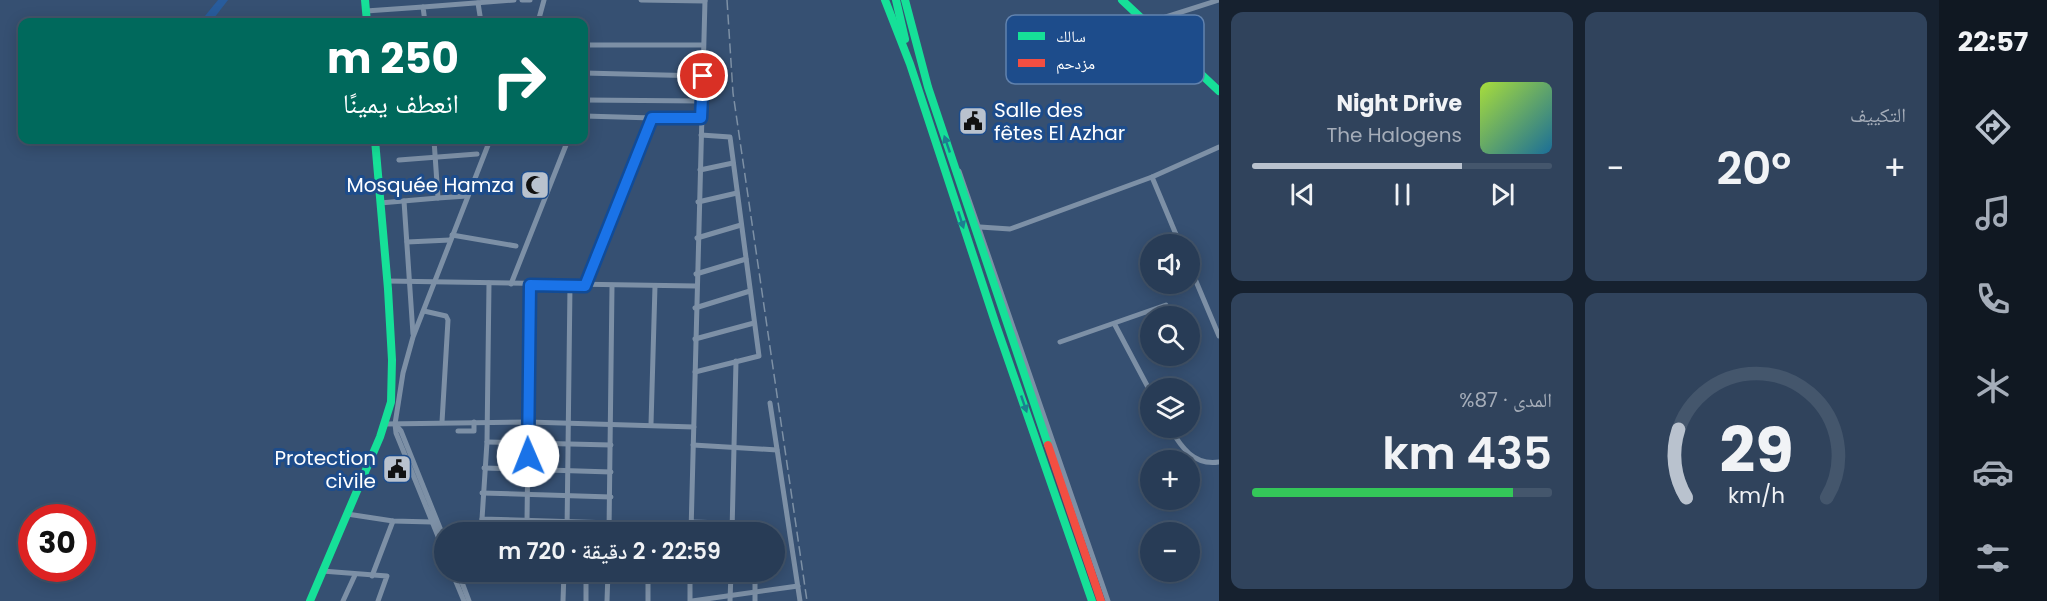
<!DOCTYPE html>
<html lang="ar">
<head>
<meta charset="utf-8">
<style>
  body { margin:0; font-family:Poppins,"Noto Naskh Arabic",sans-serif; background:#30435c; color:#f1f3f6; direction:rtl; height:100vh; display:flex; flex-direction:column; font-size:22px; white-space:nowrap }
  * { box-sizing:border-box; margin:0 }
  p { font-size:20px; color:#a5adb9 }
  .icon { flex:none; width:33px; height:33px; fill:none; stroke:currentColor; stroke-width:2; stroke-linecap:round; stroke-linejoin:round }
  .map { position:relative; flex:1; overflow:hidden; direction:ltr }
  .details { display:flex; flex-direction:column; gap:12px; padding:12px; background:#16212f; width:720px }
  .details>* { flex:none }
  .banner { position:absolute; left:18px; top:18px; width:570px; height:126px; border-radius:12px; box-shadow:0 3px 15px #0003,0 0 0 2px #44566c; direction:rtl; background:#00695c; color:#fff; overflow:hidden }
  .fabs { position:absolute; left:1140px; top:234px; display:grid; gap:12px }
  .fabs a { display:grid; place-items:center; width:60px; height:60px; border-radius:50%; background:#283c56; box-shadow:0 3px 15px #0003,0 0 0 2px #44566c; font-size:30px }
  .speed { position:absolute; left:18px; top:504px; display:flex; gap:12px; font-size:30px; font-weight:700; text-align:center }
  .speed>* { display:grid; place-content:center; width:78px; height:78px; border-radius:50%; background:#283c56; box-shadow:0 3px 15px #0003,0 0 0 2px #44566c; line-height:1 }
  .speed .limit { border:9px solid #d22; background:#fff; color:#111 }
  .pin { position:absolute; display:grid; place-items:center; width:51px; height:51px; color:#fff; margin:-26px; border:3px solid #fff; border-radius:50%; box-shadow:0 2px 6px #0007 }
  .me { position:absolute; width:66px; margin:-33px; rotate:359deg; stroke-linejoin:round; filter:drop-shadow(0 0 4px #0008) }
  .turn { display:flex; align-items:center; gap:21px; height:126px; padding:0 30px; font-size:27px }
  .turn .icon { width:78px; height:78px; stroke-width:2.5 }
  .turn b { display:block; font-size:42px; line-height:51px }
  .big { font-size:45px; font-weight:600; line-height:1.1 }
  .details .widget { flex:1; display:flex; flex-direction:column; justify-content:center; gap:9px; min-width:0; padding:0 21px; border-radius:12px; background:#30435c }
  .details .dial { align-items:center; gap:0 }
  .dial svg { height:156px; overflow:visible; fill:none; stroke:#44566c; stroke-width:7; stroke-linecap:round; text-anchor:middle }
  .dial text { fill:#f1f3f6; stroke:none }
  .song { display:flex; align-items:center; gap:18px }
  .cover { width:72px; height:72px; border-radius:9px; background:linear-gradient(135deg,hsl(80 70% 55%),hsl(200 70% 35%)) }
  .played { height:6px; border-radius:3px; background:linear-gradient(90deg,#b9c2ce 70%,#44566c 70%) }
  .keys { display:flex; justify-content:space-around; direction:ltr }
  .heat { display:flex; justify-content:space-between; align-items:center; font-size:33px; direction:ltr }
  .charge { height:9px; border-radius:4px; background:linear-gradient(90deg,#34c759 87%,#44566c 0) }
  .details .tiles { flex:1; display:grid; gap:12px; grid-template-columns:repeat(2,1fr) }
  .trip { position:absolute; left:434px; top:522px; width:351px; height:60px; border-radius:30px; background:#283c56; box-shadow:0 3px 15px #0003,0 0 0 2px #44566c; font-weight:600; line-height:60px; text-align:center; direction:rtl }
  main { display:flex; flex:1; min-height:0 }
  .dock { display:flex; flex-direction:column; width:108px; justify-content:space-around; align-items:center; background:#101822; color:#a5adb9 }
  .dock .icon { width:42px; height:42px }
  .dock .current { color:#b9c2ce }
  .dock b { font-size:27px; color:#f1f3f6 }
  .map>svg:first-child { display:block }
  .green { fill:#285c9c }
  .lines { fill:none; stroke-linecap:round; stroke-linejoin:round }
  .street { stroke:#7d90a6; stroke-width:5 }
  .fast { stroke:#16e098; stroke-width:8 }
  .jam { stroke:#f24e42; stroke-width:8 }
  .rail { stroke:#7d90a5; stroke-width:1.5; stroke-dasharray:10 4.5; stroke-linecap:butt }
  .oneway { fill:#1b8090 }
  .route-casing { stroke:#114b97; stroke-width:15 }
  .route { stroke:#1a73e8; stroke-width:10 }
  .labels { text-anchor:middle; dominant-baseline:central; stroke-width:6; stroke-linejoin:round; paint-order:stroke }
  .poi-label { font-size:20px; fill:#fff; stroke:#1d4c8b; text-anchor:end }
  .key { fill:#1d4c8b; stroke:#6182ae; stroke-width:1.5 }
  .key-label { font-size:16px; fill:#fff }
</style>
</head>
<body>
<main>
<nav class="dock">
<b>22:57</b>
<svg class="icon current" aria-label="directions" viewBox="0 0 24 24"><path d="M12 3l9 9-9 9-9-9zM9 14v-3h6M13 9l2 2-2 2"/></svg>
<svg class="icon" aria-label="music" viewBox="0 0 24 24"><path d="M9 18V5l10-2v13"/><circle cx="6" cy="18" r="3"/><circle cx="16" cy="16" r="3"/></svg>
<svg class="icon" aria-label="phone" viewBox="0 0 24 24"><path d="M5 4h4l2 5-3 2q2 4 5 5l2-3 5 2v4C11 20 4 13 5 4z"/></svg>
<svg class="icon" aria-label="climate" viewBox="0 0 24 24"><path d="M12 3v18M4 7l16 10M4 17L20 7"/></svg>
<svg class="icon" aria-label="car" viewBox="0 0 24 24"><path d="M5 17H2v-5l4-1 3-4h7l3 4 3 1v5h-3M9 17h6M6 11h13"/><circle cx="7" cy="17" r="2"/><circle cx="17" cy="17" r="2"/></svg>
<svg class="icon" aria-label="filters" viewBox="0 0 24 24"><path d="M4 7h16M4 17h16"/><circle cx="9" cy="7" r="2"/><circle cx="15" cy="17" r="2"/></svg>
</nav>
<section class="details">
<div class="tiles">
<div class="widget"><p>التكييف</p>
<div class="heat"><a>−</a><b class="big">20°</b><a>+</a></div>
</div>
<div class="widget">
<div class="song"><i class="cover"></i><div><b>Night Drive</b><p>The Halogens</p></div></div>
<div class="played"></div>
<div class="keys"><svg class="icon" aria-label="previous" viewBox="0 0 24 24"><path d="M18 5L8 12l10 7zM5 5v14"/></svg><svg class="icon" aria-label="pause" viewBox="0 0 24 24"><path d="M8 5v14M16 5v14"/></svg><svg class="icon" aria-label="next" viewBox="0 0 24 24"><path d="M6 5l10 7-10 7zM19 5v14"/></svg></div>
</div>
<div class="widget dial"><svg viewBox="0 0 100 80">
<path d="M14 69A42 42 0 1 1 86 69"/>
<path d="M14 69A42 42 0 0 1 10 34" stroke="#b9c2ce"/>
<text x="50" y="56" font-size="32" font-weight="700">29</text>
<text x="50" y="72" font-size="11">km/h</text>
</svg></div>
<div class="widget"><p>المدى · 87%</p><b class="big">435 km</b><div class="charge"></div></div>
</div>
</section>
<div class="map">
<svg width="1219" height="601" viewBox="0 0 1219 601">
  <rect width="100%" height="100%" fill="#365072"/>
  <polygon class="green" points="218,0 228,0 211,22 200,22"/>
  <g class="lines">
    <g class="street">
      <polyline points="522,0 530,0"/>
      <polyline points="641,0 705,1"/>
      <polyline points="478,3 481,22"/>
      <polyline points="366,11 423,7"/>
      <polyline points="425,22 423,7 514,0"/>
      <polyline points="538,22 544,0"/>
      <polyline points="1147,23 1219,0"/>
      <polyline points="584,45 703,45"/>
      <polyline points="584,73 703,76"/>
      <polyline points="584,100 701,101"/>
      <polyline points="584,116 653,118 585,286"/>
      <polyline points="653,118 701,118"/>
      <polyline points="399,160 477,154"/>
      <polyline points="700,170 733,163"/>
      <polyline points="959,171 1108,601"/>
      <polyline points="1152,177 1180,244"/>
      <polyline points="438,198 467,196"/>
      <polyline points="404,201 413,334"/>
      <polyline points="698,202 737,193"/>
      <polyline points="380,203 438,198 434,140"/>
      <polyline points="980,227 1010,229 1152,177 1219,147"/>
      <polyline points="452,235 516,246"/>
      <polyline points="697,238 741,225"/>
      <polyline points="407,242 450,240"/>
      <polyline points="1190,267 1219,336"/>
      <polyline points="696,274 746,259"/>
      <polyline points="387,281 696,286"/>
      <polyline points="489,283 487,442 482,519 644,524 649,532"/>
      <polyline points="511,284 568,140"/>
      <polyline points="695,308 750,291"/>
      <polyline points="424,311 446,316 448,320 442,422"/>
      <polyline points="1115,325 1150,391"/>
      <polyline points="695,339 754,323"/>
      <polyline points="1060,342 1166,305"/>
      <polyline points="695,372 759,356 730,137 701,135"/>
      <polyline points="770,403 800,601"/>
      <polyline points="385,424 528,422 694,427"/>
      <polyline points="395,424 403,373 413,337 490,140"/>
      <polyline points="651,424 655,286"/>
      <path d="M 1170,428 C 1181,447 1194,466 1219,462"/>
      <polyline points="458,431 474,431 474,422"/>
      <polyline points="487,442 611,445"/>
      <polyline points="693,445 777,450"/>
      <polyline points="484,468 611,472"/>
      <polyline points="482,493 611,497"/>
      <polyline points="347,514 393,521 432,522"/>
      <polyline points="482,519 482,532"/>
      <polyline points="527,521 530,285"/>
      <polyline points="692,522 756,524 756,532"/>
      <polyline points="567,532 570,285"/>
      <polyline points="609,532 612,286"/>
      <polyline points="691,532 705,0"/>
      <polyline points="732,532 736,361"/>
      <polyline points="444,538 401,431 395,424 396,433 444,551"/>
      <polyline points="322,571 387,576 378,601"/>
      <polyline points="452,572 464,601"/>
      <polyline points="458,572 469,601"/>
      <polyline points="483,572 483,581"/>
      <polyline points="755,572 755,601"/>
      <polyline points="372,576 393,521"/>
      <polyline points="456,580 564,581"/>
      <polyline points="343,601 355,575"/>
      <polyline points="563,601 564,572"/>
      <polyline points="586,601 586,572"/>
      <polyline points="607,601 608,572"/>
      <polyline points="648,601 648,572"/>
      <polyline points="690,601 690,572"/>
      <polyline points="692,601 798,586"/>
      <polyline points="730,601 731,572"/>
    </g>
    <g class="fast">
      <polyline points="365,0 367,22"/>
      <polyline points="885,0 910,64 996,325 1092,601"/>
      <polyline points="896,0 905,39"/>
      <polyline points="905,0 928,87 1048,445"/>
      <polyline points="1122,0 1219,91"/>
      <polyline points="310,601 380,437 391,402 392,360 388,289 375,140"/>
    </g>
    <polyline class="jam" points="1048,445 1101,601"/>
    <polyline class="rail" points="727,0 733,93 807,601"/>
  </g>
  <defs><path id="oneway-solid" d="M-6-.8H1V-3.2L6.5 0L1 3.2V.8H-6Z" transform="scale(1.5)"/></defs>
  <g class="oneway">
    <use href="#oneway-solid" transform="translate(947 144) rotate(-109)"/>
    <use href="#oneway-solid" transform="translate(961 220) rotate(72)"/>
    <use href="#oneway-solid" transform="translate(1024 404) rotate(71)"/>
  </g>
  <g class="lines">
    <g class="route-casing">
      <polyline id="route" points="528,456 530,285 585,286 652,118 701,118 703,76"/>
    </g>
    <use href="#route" class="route"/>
  </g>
  <defs>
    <g id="civic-square" transform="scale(1.5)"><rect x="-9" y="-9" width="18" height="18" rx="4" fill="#b9c2ce" stroke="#1d4c8b"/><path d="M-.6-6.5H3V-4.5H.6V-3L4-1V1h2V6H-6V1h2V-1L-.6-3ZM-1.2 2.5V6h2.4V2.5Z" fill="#111"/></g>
    <g id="mosque-square" transform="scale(1.5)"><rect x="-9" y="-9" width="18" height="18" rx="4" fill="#b9c2ce" stroke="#1d4c8b"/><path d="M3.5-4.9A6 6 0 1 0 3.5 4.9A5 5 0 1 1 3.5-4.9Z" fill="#111"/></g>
  </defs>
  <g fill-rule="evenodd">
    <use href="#civic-square" x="973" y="121"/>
    <use href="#mosque-square" x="535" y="185"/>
    <use href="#civic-square" x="397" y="469"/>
  </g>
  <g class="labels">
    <g class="poi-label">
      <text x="994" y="110" text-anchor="start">Salle des<tspan x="994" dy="23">fêtes El Azhar</tspan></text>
      <text x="514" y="185">Mosquée Hamza</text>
      <text x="376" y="458">Protection<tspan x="376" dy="23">civile</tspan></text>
    </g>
  </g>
  <rect x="1006" y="15" width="198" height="69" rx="9" class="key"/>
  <rect x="1018" y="32" width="27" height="8" fill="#16e098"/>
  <rect x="1018" y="59" width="27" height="8" fill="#f24e42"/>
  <g class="key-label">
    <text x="1056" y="42">سالك</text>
    <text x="1056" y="69">مزدحم</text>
  </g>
</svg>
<div class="fabs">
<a><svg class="icon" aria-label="sound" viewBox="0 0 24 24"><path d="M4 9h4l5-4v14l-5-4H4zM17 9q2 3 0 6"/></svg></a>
<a><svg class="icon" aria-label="search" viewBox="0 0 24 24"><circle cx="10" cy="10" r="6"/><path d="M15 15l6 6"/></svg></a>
<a><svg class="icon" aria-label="layers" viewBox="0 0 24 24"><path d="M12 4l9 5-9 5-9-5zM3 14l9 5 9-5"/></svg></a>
<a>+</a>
<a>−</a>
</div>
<div class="speed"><div class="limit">30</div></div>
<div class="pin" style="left:703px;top:76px;background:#d93025"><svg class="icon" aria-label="arrive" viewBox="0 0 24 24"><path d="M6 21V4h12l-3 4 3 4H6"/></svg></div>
<svg class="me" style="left:528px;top:456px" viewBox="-20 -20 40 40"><circle r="19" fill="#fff"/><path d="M0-13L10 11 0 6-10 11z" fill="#1a73e8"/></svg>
<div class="trip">22:59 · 2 دقيقة · 720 m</div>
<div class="banner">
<div class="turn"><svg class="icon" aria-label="right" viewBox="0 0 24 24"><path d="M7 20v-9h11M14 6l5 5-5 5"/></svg><div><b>250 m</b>انعطف يمينًا</div></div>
</div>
</div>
</main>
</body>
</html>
